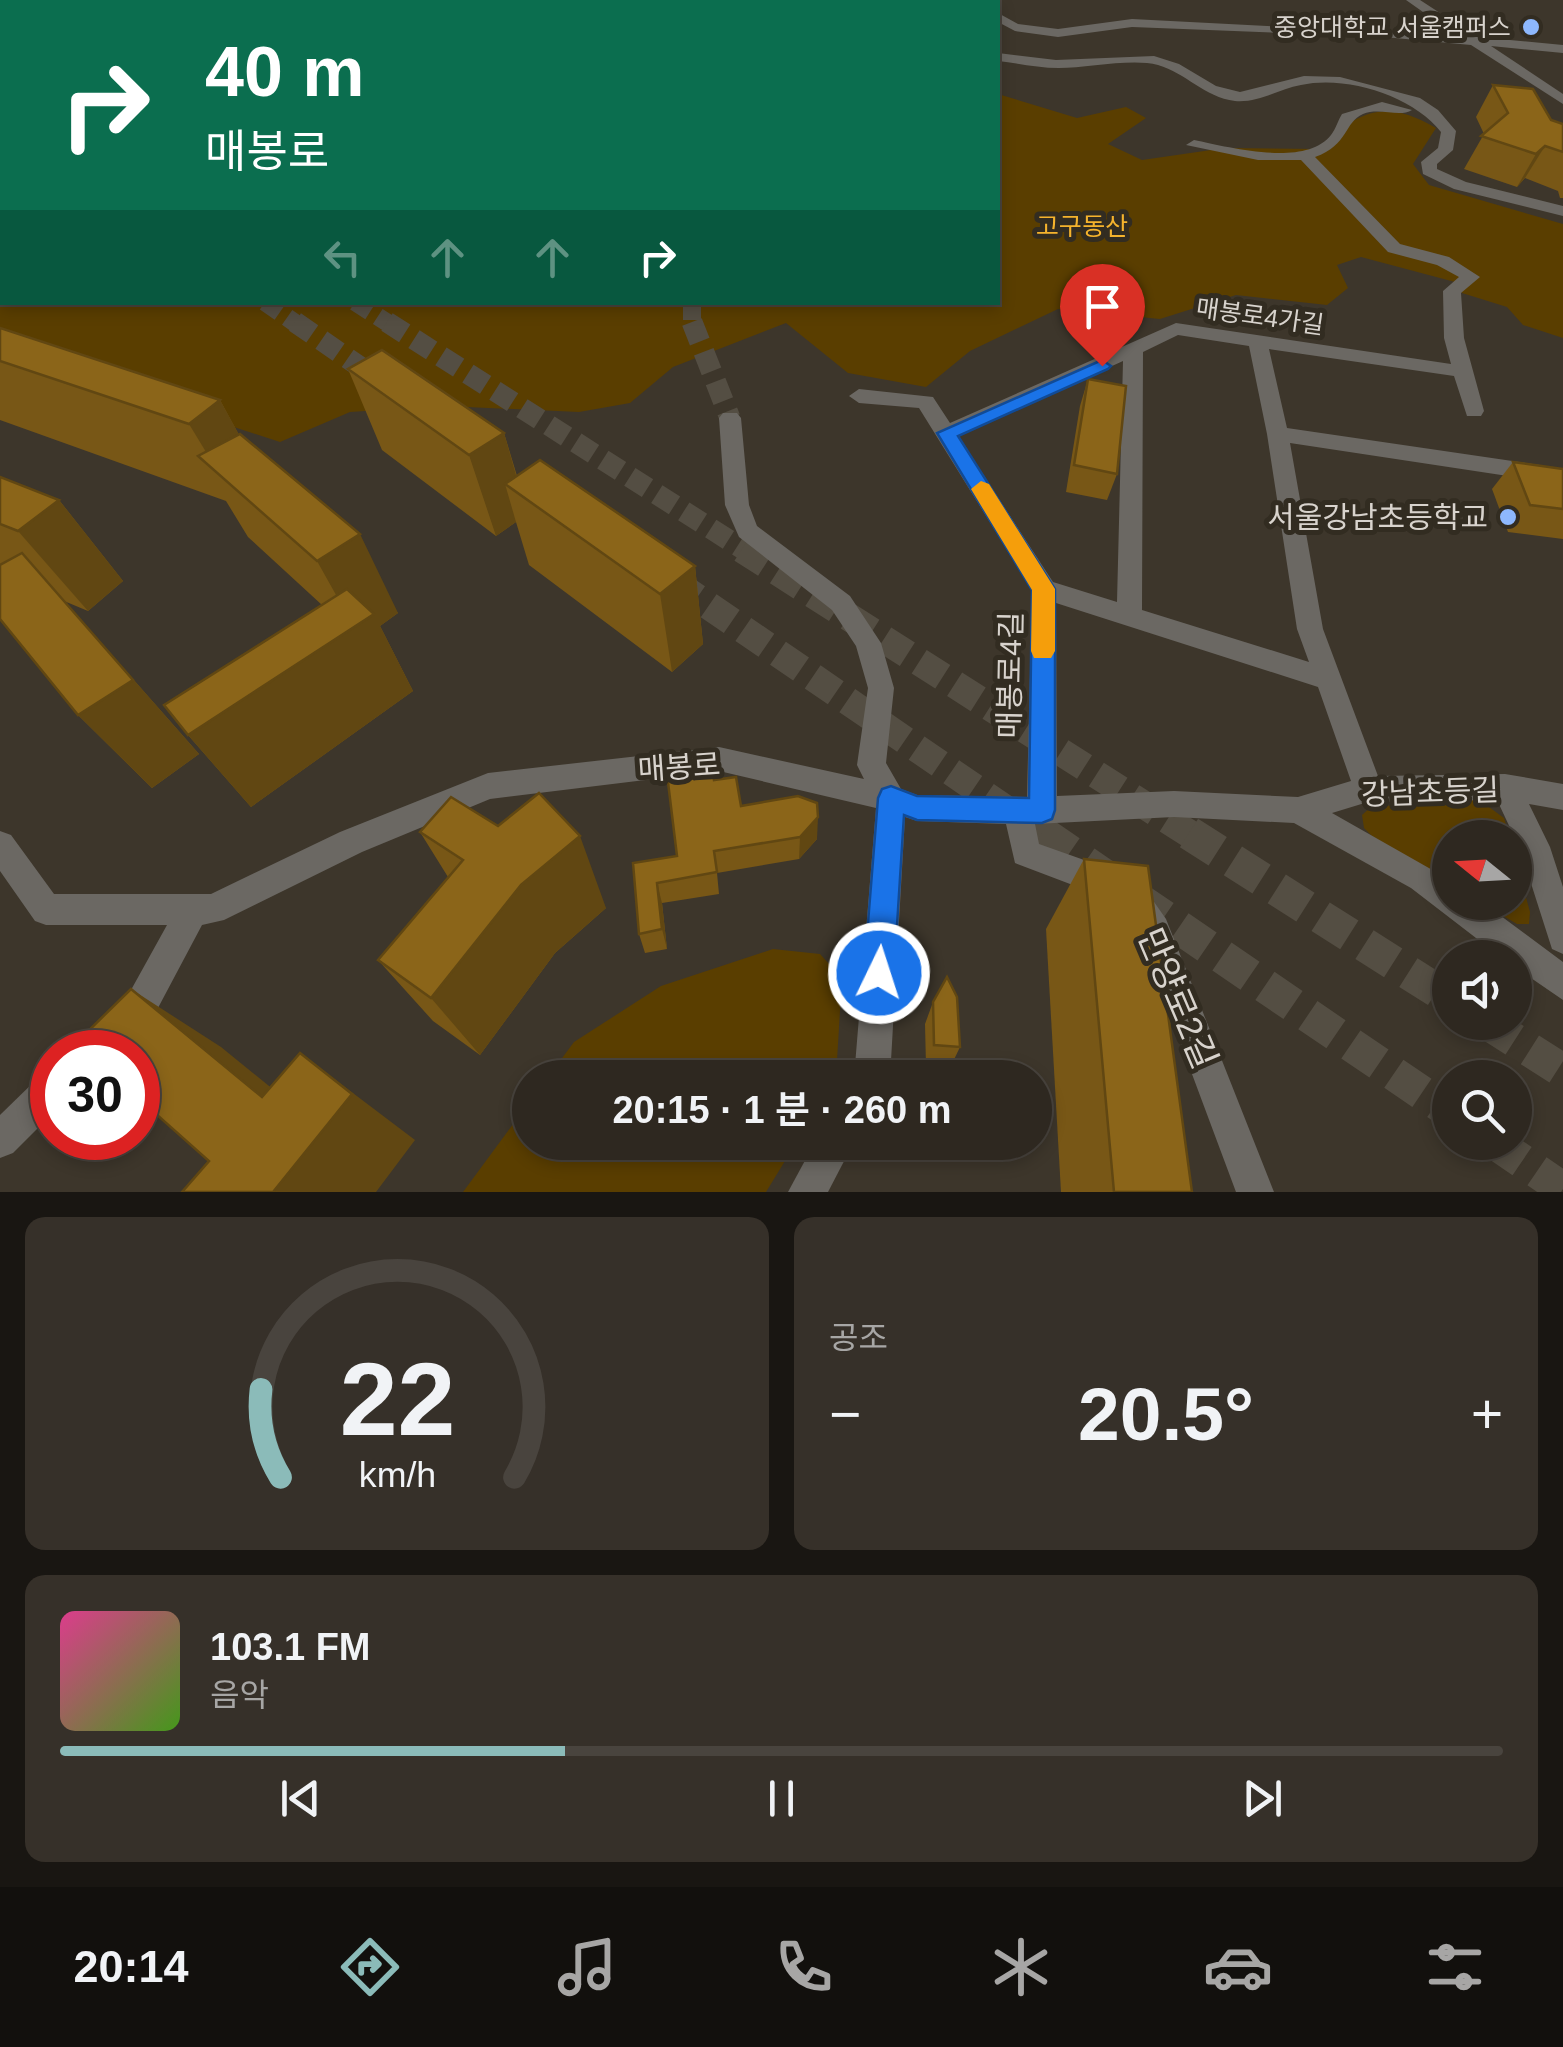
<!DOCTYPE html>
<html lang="ko">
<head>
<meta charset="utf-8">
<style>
  body { margin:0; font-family:Arial,"Noto Sans KR",sans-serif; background:#363029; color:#f1f3f6; height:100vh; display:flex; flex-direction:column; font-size:38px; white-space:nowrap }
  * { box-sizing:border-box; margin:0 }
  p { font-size:32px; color:#a7a6a5 }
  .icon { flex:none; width:55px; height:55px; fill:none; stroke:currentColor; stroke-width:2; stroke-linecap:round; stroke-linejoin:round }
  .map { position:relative; height:1192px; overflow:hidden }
  .drawer { display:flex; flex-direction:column; gap:25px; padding:25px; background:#191612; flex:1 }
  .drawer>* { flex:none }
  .guide { position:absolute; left:0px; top:0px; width:1000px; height:305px; box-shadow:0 5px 15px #0003,0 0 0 2px #49443e; background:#0b6e4f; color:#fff; overflow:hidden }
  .needle { width:65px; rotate:288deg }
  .buttons { position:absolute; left:1432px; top:820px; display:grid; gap:20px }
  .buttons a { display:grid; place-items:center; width:100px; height:100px; border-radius:50%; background:#2e2820; box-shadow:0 5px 15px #0003,0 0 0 2px #49443e; font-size:50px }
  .speed { position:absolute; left:30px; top:1030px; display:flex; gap:20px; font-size:50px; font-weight:700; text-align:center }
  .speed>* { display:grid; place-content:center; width:130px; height:130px; border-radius:50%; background:#2e2820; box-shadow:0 5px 15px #0003,0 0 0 2px #49443e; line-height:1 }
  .speed .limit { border:15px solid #d22; background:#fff; color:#111 }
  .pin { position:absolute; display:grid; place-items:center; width:85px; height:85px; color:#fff; margin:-102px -42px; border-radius:50% 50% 50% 0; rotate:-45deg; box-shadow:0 0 10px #0007 }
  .pin .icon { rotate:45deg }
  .me { position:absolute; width:110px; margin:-55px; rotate:4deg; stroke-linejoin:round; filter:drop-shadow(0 0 8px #0008) }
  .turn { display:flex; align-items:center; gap:35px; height:210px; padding:0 40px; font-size:45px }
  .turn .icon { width:130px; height:130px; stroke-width:2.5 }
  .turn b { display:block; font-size:70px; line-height:85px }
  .lanes { display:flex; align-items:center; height:95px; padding:0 40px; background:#0003; justify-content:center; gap:50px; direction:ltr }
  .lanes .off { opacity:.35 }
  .big { font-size:75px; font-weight:600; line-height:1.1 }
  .drawer .tile { flex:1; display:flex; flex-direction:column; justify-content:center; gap:15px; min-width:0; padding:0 35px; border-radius:20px; background:#363029 }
  .drawer .dial { align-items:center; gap:0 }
  .dial svg { height:260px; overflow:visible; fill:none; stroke:#49443e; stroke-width:7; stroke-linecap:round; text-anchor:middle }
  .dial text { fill:#f1f3f6; stroke:none }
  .song { display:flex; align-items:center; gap:30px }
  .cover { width:120px; height:120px; border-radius:15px; background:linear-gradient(135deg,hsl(330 70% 55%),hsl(100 70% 35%)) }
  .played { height:10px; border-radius:5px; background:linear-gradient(90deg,#8bbbb9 35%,#49443e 35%) }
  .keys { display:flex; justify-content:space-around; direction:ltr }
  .heat { display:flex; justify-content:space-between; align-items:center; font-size:55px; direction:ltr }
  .drawer .tiles { flex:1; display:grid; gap:25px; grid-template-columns:1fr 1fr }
  .tile:last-child { grid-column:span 2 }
  .trip { position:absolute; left:512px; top:1060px; width:540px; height:100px; border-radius:50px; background:#2e2820; box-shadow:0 5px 15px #0003,0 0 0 2px #49443e; font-weight:600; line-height:100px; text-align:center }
  .tabs { display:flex; height:160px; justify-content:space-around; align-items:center; background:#12100d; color:#a7a6a5 }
  .tabs .icon { width:70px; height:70px }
  .tabs .active { color:#8bbbb9 }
  .tabs b { font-size:45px; color:#f1f3f6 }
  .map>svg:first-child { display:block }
  .green { fill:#5a3e00 }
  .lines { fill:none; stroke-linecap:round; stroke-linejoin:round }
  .minor-tunnel-far1 { stroke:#544e43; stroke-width:18; stroke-dasharray:18 9; stroke-linecap:butt }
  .minor-tunnel { stroke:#544e43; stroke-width:21; stroke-dasharray:21 11; stroke-linecap:butt }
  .major-tunnel-far3 { stroke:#544e43; stroke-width:18; stroke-dasharray:18 9; stroke-linecap:butt }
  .major-tunnel-far2 { stroke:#544e43; stroke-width:21; stroke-dasharray:21 11; stroke-linecap:butt }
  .major-tunnel-far1 { stroke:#544e43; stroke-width:28; stroke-dasharray:28 14; stroke-linecap:butt }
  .major-tunnel { stroke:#544e43; stroke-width:34; stroke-dasharray:34 18; stroke-linecap:butt }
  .minor { fill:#6b6863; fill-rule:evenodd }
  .major { fill:#9e978d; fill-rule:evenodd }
  .wall { fill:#785716 }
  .shaded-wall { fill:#614712 }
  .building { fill:#8b6519; stroke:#614712; stroke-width:2.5 }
  .route { fill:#1a73e8; stroke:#114b97; stroke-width:2.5 }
  .slow { fill:#f59e0b }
  .poi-dot { fill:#8eb8fd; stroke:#322c21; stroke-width:4 }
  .labels { text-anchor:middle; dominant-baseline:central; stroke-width:10; stroke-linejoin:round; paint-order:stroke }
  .far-poi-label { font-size:25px; fill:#d8d3cd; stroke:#322c21; text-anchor:end }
  .far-park-label { font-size:25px; fill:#f5b32d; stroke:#322c21 }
  .far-street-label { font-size:25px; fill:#d8d3cd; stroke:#322c21 }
  .poi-label { font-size:30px; fill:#d8d3cd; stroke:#322c21; text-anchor:end }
  .street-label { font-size:30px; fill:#d8d3cd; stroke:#322c21 }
  .near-street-label { font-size:35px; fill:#d8d3cd; stroke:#322c21 }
</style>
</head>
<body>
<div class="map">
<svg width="1563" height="1192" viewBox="0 0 1563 1192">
  <rect width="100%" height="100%" fill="#3d362b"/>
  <g class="green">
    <path d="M 998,94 L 1077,118 L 1126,107 L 1146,118 L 1108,144 L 1142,160 L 1225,148 L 1318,149 C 1359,110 1385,98 1436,128 L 1413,164 L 1429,185 L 1563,224 L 1563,338 L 1523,325 L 1507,307 L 1462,293 L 1455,282 L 1361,257 L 1337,265 L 1348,288 L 1327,305 L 1236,295 L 1160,319 L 1058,309 L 970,351 L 926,387 L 848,373 L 786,323 L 673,367 L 630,403 L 579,412 L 444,406 L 350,412 L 280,442 L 0,351 L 0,162 L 2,302 L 998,302 Z"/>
    <polygon points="1478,799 1504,818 1510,837 1450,838 1450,884 1372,836 1364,828 1362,815 1371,807"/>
    <polygon points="1515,857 1530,912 1529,924 1517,924 1481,903 1515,902"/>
    <polygon points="773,949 820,954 842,978 836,1077 548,1077 574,1042 661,986"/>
    <polygon points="530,1101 530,1142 796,1143 766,1192 463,1192"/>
  </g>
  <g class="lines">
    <polyline class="minor-tunnel-far1" points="692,302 692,325"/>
    <polyline class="minor-tunnel" points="692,322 730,418"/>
    <g class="major-tunnel-far3">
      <polyline points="265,302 298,325"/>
      <polyline points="355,302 391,325"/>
    </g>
    <g class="major-tunnel-far2">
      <polyline points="295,322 385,384"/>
      <polyline points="387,322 746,551"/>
    </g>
    <g class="major-tunnel-far1">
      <polyline points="742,549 1193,836"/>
      <polyline points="674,582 1045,836"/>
    </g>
    <g class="major-tunnel">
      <polyline points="1042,833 1103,875"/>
      <polyline points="1189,833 1450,999"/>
      <polyline points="1136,898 1450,1112"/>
      <polyline points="1486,1022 1563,1071"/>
      <polyline points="1494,1142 1563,1189"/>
    </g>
    <g class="minor">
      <polygon points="402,0 414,0 415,2 403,2"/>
      <rect x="588" y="0" width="12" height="2"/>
      <polygon points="871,0 885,0 886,2 873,2"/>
      <polygon points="1406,0 1420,0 1477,37 1563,45 1563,53 1491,46 1563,94 1563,104 1471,45 1384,37 1132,27 1058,37 1015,31 998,22 998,13 1018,24 1058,29 1132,19 1457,36"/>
      <path d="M 998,53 L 1056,60 L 1154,56 L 1179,64 L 1216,86 L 1240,92 L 1304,76 L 1340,77 L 1420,98 L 1438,110 L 1456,131 L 1453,150 L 1437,164 L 1437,169 L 1466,182 L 1563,206 L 1563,216 L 1454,189 L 1423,174 L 1421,162 L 1438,148 L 1441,132 C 1413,96 1347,75 1301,85 C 1278,89 1259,103 1235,101 C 1204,97 1186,73 1158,65 C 1132,58 1087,68 1059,68 C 1038,68 1018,63 998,61 Z"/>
      <path d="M 1382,102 L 1412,110 C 1399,118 1380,107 1363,114 C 1344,122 1349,145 1315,157 L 1400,244 L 1449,257 L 1480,277 L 1461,293 L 1464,338 L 1484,411 L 1481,416 L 1467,416 L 1454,376 L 1269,349 L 1287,428 L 1540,465 L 1551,473 L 1540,481 L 1290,443 L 1323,629 L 1378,776 L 1505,774 L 1563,784 L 1563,810 L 1529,804 L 1550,847 L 1563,887 L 1563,954 L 1552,949 L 1520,849 L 1497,800 L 1368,802 L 1332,813 L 1450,880 L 1450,902 L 1482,902 L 1563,962 L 1563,1000 L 1515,967 L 1515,958 L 1502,958 L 1411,888 L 1294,823 L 1174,817 L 1035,824 L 1039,844 L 1118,872 L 1123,883 L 1118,894 L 1107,898 L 1015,863 L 1006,824 L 917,821 L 905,817 L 890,1078 L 854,1078 L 876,808 L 719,771 L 490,799 L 362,852 L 224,920 L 202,925 L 150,1023 L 118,1052 L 76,1052 L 81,1040 L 126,999 L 167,925 L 46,925 L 35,921 L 0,871 L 0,831 L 11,835 L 54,894 L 211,894 L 340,832 L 488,773 L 719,747 L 864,779 L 857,765 L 868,688 L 856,646 L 832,610 L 739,537 L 725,505 L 719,418 L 723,413 L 737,413 L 741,418 L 749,505 L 757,526 L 850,596 L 881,643 L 894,688 L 886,763 L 901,789 L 917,795 L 1027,797 L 1032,590 L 919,408 L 859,403 L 849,396 L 859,389 L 933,397 L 950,423 L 1176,323 L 1451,364 L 1444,338 L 1443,291 L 1459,277 L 1437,265 L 1388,252 L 1301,160 L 1258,160 L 1186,145 L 1194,140 C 1229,147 1305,168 1331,135 C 1336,129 1338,120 1342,114 ZM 1178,335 L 1249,346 L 1267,434 L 1297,629 L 1309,662 L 1142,610 L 1143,352 ZM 1123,361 L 1117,602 L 1053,582 L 958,436 ZM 1056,603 L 1318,687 L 1351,781 L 1298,797 L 1174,791 L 1057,796 Z"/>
      <polygon points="0,143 2,144 2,155 0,154"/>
      <polygon points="1141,895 1152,899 1166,919 1274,1192 1236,1192 1142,940 1125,910 1130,899"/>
      <polygon points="52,1072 52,1114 13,1153 0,1158 0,1115 39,1077"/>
      <polygon points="815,1142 854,1142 828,1192 788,1192"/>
    </g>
    <g class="major">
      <polygon points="2,32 2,45 0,46 0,33"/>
      <rect x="0" y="101" width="2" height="15"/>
    </g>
  </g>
  <g class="wall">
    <polygon points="98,0 199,0 195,2 99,2"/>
    <polygon points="1493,85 1551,120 1563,124 1563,198 1560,198 1558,191 1525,178 1517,187 1464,169 1484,134 1476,117"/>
    <polygon points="0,328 220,400 239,435 398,613 380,626 413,691 251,807 188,735 322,605 248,537 226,501 0,420"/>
    <polygon points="348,369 504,433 517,476 695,566 703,644 672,672 529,565 516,522 496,536 382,450"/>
    <polygon points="1088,379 1117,474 1107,500 1066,492 1080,406"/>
    <polygon points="1513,462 1563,469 1563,539 1508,532 1492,489"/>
    <polygon points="0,477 59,500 123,581 88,611 64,601 199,754 152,788 78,715 0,619"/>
    <polygon points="714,780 741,806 817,839 799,859 717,873 719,894 662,903 667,949 645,953 639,934 633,863 677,856"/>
    <polygon points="420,832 606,908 555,953 480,1055 433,1021 378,960 448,877"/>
    <polygon points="1084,859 1192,1192 1061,1192 1046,929"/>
    <polygon points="933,1002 960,1047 950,1068 926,1066 925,1024"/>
  </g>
  <g class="shaded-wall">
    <polygon points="1545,146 1525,178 1517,187 1536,154"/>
    <polygon points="220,400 265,482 220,475 189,424"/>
    <polygon points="504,433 522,496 505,484 516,522 496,536 469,455"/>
    <polygon points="59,500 123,581 88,611 18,531"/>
    <polygon points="360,534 398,613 380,626 413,691 251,807 188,735 354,627 317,561"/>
    <polygon points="22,553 199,754 152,788 78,715"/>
    <polygon points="695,566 703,644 672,672 660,594"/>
    <polygon points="818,817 817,839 799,859 800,837"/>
    <polygon points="580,836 606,908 555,953 480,1055 431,998 521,885"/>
    <polygon points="657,883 662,903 667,949 662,929"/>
    <polygon points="131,989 221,1047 323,1130 300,1053 415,1140 376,1192 273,1192"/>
  </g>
  <g class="building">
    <polygon points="1493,85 1533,89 1551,120 1563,124 1563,152 1545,146 1536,154 1481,136 1508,113"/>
    <polygon points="0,328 220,400 189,424 0,361"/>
    <polygon points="382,350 504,433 469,455 348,369"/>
    <polygon points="1088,379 1126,386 1117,474 1074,465"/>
    <polygon points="240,434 360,534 317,561 198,456"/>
    <polygon points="540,460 695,566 660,594 505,484"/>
    <polygon points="1513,462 1563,469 1563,509 1530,505"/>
    <polygon points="0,477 59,500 18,531 0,524"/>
    <polygon points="22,553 133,680 78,715 0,619 0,565"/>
    <polygon points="347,589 374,614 188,735 164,705"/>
    <polygon points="712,767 714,780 736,777 741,806 798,796 817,803 818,817 800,837 714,851 717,872 657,883 662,929 639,934 633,863 677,856 667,774"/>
    <polygon points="539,793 580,836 521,885 431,998 378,960 463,860 420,832 451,797 498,826"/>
    <polygon points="1084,859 1148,866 1192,1192 1114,1192"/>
    <polygon points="947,977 957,997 960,1047 934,1045 933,1002"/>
    <polygon points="131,989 262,1097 300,1053 352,1094 273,1192 182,1192 209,1161 138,1098 138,1052 87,1052 76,1043"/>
  </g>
  <polygon class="route" points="1102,360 1111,366 1108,369 958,436 1055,589 1055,810 1052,819 1042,823 917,820 904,815 894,973 890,983 879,988 869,983 864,973 878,798 882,789 891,786 917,796 1029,798 1032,590 937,433"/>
  <polygon class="slow" points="981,481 989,484 1055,589 1055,651 1051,658 1034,658 1031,651 1032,590 971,489"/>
  <g class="poi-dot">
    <circle cx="1531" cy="27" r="10"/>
    <circle cx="1508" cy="517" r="10"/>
  </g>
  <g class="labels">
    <g class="far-poi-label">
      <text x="1511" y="27">중앙대학교 서울캠퍼스</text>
    </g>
    <g class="far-park-label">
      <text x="1082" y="226">고구동산</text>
    </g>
    <g class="far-street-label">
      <text transform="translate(1260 316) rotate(8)">매봉로4가길</text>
    </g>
    <g class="poi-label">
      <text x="1488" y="517">서울강남초등학교</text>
    </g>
    <g class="street-label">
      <text transform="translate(1010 675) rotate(-89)">매봉로4길</text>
      <text transform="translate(679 767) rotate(-4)">매봉로</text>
      <text transform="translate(1430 792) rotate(-2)">강남초등길</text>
    </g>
    <g class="near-street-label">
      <text transform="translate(1178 998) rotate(67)">만양로2길</text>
    </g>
  </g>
</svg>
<div class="buttons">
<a><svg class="needle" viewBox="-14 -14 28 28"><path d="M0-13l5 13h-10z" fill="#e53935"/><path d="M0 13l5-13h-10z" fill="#a7a6a5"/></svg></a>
<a><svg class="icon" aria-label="sound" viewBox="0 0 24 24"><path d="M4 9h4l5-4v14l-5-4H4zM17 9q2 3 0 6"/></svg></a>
<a><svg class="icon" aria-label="search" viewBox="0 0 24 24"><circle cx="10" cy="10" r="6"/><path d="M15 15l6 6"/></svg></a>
</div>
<div class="speed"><div class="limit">30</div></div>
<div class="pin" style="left:1102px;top:366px;background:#d93025"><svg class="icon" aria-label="arrive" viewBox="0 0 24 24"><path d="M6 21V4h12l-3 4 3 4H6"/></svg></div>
<svg class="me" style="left:879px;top:973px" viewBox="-20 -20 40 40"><circle r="17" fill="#1a73e8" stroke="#fff" stroke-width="3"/><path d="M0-11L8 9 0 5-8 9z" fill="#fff"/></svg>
<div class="trip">20:15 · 1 분 · 260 m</div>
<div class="guide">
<div class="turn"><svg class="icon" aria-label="right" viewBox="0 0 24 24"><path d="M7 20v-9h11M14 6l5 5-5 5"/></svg><div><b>40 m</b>매봉로</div></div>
<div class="lanes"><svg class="icon off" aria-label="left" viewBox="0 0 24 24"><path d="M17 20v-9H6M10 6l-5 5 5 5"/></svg><svg class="icon off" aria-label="ahead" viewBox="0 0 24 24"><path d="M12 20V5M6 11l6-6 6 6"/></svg><svg class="icon off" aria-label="ahead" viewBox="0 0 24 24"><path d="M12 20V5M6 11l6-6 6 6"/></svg><svg class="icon" aria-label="right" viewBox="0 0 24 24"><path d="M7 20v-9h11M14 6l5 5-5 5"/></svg></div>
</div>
</div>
<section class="drawer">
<div class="tiles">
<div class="tile dial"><svg viewBox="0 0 100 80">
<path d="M14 69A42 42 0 1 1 86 69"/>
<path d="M14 69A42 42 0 0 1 8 42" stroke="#8bbbb9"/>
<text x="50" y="56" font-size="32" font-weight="700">22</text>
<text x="50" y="72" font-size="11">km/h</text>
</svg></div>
<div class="tile"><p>공조</p>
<div class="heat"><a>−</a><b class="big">20.5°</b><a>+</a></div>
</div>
<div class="tile">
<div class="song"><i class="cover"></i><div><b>103.1 FM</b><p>음악</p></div></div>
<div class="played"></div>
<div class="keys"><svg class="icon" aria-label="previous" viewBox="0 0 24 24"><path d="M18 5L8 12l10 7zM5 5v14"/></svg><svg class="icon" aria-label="pause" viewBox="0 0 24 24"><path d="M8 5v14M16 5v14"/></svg><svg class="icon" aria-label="next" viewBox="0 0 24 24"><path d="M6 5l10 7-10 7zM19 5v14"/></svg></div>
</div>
</div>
</section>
<nav class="tabs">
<b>20:14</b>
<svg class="icon active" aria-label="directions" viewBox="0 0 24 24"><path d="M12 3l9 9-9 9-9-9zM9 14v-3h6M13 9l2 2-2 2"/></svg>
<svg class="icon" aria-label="music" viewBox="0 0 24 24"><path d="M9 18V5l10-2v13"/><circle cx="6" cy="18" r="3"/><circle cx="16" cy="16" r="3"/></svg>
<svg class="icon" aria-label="phone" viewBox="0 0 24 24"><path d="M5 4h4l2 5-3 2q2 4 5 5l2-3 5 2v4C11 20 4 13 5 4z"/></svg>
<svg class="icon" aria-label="climate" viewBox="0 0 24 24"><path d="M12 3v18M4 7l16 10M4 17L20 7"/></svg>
<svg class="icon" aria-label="car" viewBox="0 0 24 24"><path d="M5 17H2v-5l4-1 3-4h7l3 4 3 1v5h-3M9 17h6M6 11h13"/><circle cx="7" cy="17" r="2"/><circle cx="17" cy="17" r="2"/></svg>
<svg class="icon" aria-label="filters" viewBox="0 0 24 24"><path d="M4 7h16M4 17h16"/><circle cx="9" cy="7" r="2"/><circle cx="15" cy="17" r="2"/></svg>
</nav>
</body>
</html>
